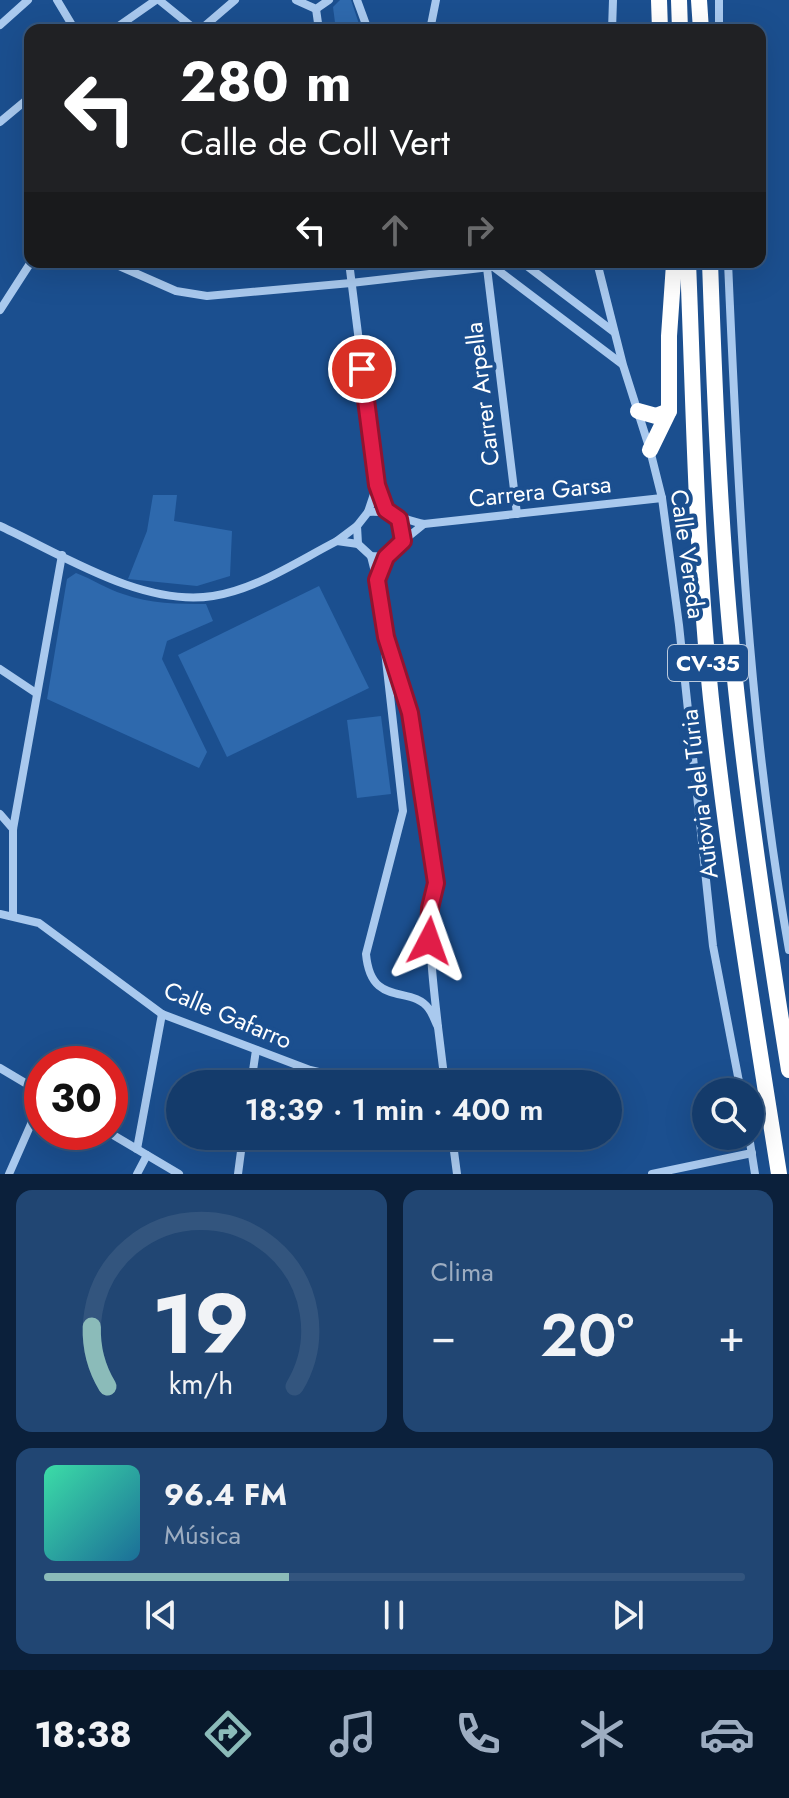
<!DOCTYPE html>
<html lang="es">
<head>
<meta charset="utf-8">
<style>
  body { margin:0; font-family:Jost,sans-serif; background:#214673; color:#f1f3f6; height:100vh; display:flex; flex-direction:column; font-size:30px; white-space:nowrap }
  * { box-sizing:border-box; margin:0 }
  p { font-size:26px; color:#9dadc1 }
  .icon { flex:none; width:44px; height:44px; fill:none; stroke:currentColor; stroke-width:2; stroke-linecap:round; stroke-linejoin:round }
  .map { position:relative; height:1174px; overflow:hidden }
  .side { display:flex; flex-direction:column; gap:16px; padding:16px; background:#0b203b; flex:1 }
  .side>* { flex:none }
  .guide { position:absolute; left:24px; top:24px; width:742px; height:244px; border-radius:16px; box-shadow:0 8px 32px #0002,0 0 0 2px #33557e; background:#202124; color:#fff; overflow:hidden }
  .controls { position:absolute; left:692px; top:1078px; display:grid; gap:16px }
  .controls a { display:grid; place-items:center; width:72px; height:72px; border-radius:50%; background:#143b6b; box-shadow:0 8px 32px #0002,0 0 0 2px #33557e; font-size:40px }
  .speed { position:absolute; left:24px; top:1046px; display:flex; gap:16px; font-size:40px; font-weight:700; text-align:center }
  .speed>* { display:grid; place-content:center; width:104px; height:104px; border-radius:50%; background:#143b6b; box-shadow:0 8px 32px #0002,0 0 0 2px #33557e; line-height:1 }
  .speed .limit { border:12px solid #d22; background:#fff; color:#111 }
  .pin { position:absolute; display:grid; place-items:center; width:68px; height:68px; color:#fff; margin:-34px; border:4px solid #fff; border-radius:50%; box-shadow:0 2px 8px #0007 }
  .me { position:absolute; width:88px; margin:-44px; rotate:4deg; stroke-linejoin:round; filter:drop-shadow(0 0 6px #0008) }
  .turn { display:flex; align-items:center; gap:28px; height:168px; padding:0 24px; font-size:36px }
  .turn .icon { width:104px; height:104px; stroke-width:2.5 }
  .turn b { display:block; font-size:56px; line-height:68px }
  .lanes { display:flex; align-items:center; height:76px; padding:0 24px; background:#0003; justify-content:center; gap:40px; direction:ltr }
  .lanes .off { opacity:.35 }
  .big { font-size:60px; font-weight:600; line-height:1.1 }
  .side .widget { flex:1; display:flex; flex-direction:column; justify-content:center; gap:12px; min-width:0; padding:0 28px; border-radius:16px; background:#214673 }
  .side .dial { align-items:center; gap:0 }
  .dial svg { height:208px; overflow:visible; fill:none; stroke:#33557e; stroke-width:7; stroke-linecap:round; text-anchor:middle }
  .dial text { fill:#f1f3f6; stroke:none }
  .song { display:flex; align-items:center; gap:24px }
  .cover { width:96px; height:96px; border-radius:12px; background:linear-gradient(135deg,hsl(160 70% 55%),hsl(200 70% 35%)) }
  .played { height:8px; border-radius:4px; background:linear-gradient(90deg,#8bbbb9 35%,#33557e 35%) }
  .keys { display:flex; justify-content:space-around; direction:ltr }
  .heat { display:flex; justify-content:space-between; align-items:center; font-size:44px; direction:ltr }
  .side .tiles { flex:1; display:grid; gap:16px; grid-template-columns:1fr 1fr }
  .widget:last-child { grid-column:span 2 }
  .trip { position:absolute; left:166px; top:1070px; width:456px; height:80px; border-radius:40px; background:#143b6b; box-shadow:0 8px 32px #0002,0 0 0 2px #33557e; font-weight:600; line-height:80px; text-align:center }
  .menu { display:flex; height:128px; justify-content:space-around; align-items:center; background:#08182b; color:#9dadc1 }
  .menu .icon { width:56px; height:56px }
  .menu .current { color:#8bbbb9 }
  .menu b { font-size:36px; color:#f1f3f6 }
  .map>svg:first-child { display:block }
  .green { fill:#2e69ad }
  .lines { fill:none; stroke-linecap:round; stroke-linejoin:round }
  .street { stroke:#a9c9ee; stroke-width:8 }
  .highway { stroke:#fff; stroke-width:16 }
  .route-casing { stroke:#92132f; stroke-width:20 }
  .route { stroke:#e11d48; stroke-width:14 }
  .labels { text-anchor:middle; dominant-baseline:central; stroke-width:8; stroke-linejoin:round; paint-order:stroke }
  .shield { fill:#1b4f8f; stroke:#bbcadd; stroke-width:2 }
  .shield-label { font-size:22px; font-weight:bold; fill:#fff }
  .street-label { font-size:24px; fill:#fff; stroke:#1b4f8f }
</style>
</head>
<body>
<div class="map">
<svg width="789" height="1174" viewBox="0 0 789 1174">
  <rect width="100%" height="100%" fill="#1b4f8f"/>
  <g class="green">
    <polygon points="340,0 351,0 361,30 336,30 333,7"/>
    <polygon points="363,262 407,262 408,265 364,270"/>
    <polygon points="153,495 177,495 174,521 232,531 230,576 197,586 128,579 147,531"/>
    <path d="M 76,573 C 92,579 107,589 123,594 C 150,604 178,604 206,604 L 213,621 L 167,641 L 162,659 L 207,752 L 199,768 L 47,699 L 67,579 Z"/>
    <polygon points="319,586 369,688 227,757 178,655"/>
    <polygon points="381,716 391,794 357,798 347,720"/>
  </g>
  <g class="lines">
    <g class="street">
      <polyline points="57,0 75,30"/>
      <polyline points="159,0 196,30"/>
      <polyline points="296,0 316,9 329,0"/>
      <polyline points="357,0 368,30"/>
      <polyline points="719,0 719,30"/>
      <polyline points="316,9 319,30"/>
      <polyline points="0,25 28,0"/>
      <polyline points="113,30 156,0"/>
      <polyline points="200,30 235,0"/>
      <polyline points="430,30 436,0"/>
      <polyline points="612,30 613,0"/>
      <polyline points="0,122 30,97"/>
      <polyline points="110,262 176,291 207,296 351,283 534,262"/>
      <polyline points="349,262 377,485"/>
      <polyline points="487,262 622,364"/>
      <polyline points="585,262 598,266 607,262"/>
      <path d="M 728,262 C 738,492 748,723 789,950"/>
      <polyline points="523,263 614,332"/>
      <polyline points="598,266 623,365 650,450 662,498 679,625 713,946 741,1092"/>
      <polyline points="487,268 517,514"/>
      <polyline points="0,310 31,262"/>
      <polyline points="368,512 377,485 386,510"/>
      <path d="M 399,519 L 403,541 L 386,557 L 371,556 L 358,544 L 357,526 L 368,512 C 388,510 404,520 424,524 L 403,541"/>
      <polyline points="424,524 662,498"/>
      <path d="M 0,526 C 63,555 142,607 213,596 C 257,589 298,561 337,541"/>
      <polyline points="357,526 337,541 358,544"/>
      <polyline points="371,556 377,580 386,557"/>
      <path d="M 377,580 L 403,811 L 366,954 C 371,1009 411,984 429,1009 C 433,1014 435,1022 438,1027 C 433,979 425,931 436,883 L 410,713 L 386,637"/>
      <polyline points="0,669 36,693"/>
      <polyline points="0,814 13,829"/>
      <polyline points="0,914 39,923 162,1014 310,1070 369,1084"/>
      <polyline points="13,916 13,829 62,555"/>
      <polyline points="438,1027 445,1084"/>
      <polyline points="0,1068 42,1093"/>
      <polyline points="251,1084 256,1050"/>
      <polyline points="108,1132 179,1174"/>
      <polyline points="452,1136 457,1174"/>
      <polyline points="749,1136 755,1174"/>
      <polyline points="137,1149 162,1014"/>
      <polyline points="9,1174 42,1099"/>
      <polyline points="137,1174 147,1155"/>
      <polyline points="238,1174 243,1136"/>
      <polyline points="652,1174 752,1153"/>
    </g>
    <g class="highway">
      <polyline points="659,0 660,30"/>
      <polyline points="679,0 680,30"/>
      <polyline points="699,0 701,30"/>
      <path d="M 688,262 C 694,408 696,554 711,699 C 728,858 754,1016 779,1174"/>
      <path d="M 710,262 C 715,407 721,553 737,698 C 750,822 769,946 789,1070"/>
      <polyline points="638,411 656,416 669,411"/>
      <polyline points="650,450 669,411 669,336 674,264"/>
    </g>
  </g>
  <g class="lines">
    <g class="route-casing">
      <polyline id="route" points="362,369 377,485 386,510 399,519 403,541 386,557 377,580 386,637 410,713 436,883 430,908 429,941"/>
    </g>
    <use href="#route" class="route"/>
  </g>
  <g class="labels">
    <rect class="shield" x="668" y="645" width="80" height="36" rx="6"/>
    <g class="shield-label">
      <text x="708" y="663">CV-35</text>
    </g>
    <g class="street-label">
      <text transform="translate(482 394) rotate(-97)">Carrer Arpella</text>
      <text transform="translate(540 491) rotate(-6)">Carrera Garsa</text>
      <text transform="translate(688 554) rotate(82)">Calle Vereda</text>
      <text transform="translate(699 794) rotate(-97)">Autovia del Túria</text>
      <text transform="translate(228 1015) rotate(23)">Calle Gafarro</text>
    </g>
  </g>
</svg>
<div class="controls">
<a><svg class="icon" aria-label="search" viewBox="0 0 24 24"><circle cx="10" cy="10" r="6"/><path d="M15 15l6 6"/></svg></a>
</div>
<div class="speed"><div class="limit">30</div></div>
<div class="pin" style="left:362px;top:369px;background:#d93025"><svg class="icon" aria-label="arrive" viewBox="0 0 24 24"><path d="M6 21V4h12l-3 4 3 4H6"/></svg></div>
<svg class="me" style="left:429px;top:941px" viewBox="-20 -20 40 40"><path d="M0-17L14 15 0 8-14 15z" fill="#e11d48" stroke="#fff" stroke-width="4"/></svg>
<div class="trip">18:39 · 1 min · 400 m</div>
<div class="guide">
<div class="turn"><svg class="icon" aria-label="left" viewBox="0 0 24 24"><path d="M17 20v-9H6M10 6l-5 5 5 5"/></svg><div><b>280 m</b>Calle de Coll Vert</div></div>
<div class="lanes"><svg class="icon" aria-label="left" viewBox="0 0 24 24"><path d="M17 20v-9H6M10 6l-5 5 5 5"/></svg><svg class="icon off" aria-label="ahead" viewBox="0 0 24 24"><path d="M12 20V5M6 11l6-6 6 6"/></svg><svg class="icon off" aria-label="right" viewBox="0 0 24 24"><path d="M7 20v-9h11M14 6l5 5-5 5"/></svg></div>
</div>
</div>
<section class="side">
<div class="tiles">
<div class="widget dial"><svg viewBox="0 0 100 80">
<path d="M14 69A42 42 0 1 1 86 69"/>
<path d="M14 69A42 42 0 0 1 8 46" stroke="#8bbbb9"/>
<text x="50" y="56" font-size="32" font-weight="700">19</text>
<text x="50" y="72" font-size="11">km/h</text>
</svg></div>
<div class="widget"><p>Clima</p>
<div class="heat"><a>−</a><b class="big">20°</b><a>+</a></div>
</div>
<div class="widget">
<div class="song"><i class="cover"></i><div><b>96.4 FM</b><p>Música</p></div></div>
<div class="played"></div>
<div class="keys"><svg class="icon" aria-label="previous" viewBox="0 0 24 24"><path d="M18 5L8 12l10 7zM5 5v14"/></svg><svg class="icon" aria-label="pause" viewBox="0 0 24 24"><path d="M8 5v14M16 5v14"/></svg><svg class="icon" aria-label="next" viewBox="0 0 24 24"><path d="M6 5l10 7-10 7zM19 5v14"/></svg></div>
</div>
</div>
</section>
<nav class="menu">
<b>18:38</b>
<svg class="icon current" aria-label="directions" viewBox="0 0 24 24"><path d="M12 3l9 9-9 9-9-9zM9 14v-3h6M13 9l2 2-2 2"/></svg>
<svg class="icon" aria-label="music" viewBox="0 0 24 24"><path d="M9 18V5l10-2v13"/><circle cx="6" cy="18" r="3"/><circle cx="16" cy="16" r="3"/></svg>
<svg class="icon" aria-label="phone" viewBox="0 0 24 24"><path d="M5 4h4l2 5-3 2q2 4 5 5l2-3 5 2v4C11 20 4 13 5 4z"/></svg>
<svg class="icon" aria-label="climate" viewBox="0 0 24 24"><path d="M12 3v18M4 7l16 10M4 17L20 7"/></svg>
<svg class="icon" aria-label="car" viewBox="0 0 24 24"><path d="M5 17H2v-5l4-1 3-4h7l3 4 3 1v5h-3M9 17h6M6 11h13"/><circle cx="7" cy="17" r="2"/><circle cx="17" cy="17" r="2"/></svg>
</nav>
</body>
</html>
